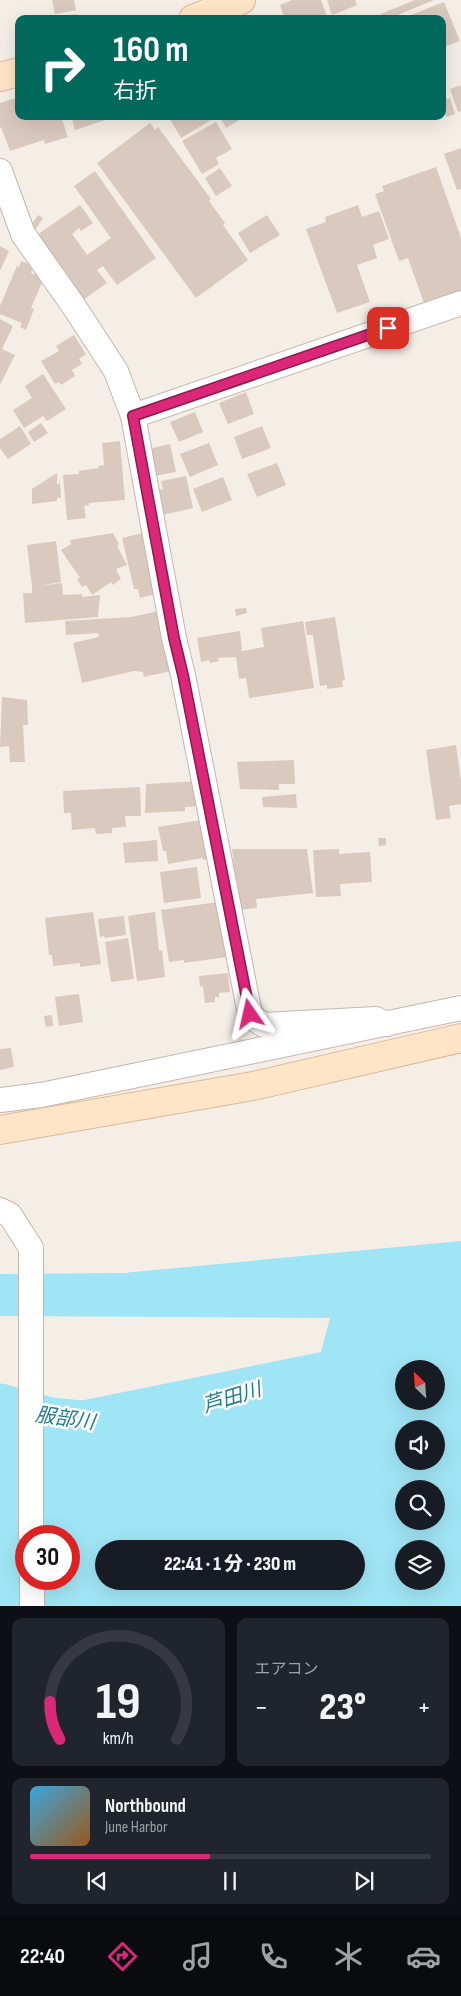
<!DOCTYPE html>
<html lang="ja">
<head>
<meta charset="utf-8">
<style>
  body { margin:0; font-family:"Sofia Sans Condensed","Noto Sans JP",sans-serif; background:#20242c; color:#f1f3f6; height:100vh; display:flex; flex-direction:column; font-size:19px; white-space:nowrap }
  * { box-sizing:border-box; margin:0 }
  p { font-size:16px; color:#9ea1a6 }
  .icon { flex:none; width:28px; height:28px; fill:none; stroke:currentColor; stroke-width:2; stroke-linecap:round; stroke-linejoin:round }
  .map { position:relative; height:1606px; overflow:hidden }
  .panel { display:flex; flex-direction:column; gap:12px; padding:12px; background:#0d0f14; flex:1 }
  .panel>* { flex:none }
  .banner { position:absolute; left:15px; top:15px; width:431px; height:105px; border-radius:10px; box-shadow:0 5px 20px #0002; background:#00695c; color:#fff; overflow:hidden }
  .needle { width:32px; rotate:335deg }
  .fabs { position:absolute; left:395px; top:1360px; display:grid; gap:10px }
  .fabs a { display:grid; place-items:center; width:50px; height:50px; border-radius:50%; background:#171b24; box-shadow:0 5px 20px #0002; font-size:25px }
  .speed { position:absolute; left:15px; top:1525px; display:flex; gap:10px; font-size:25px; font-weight:700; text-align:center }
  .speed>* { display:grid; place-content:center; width:65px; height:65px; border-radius:50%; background:#171b24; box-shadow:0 5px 20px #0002; line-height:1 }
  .speed .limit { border:8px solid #d22; background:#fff; color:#111 }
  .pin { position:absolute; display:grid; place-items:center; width:42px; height:42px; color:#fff; margin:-21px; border-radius:10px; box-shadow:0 2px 8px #0006 }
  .me { position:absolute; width:55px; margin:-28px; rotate:349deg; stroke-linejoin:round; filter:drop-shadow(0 0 4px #0008) }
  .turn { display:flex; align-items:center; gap:18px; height:105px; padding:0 15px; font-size:22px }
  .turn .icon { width:65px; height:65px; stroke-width:2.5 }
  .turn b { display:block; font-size:35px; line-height:42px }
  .big { font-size:38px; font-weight:800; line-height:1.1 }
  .panel .tile { flex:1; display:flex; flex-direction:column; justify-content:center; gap:8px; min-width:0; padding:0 18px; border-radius:10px; background:#20242c }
  .panel .dial { align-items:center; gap:0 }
  .dial svg { height:130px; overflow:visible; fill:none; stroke:#363941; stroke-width:7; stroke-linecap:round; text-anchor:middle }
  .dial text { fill:#f1f3f6; stroke:none }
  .song { display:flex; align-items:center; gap:15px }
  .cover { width:60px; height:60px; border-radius:8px; background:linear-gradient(135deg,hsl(200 70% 55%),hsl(30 70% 35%)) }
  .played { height:5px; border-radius:2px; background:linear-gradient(90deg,#db2777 45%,#363941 45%) }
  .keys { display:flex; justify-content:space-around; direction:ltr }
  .heat { display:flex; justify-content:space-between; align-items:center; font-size:28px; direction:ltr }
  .panel .tiles { flex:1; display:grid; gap:12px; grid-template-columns:1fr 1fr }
  .tile:last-child { grid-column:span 2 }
  .trip { position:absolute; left:95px; top:1540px; width:270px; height:50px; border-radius:25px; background:#171b24; box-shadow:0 5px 20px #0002; font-weight:800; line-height:50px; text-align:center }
  .tabs { display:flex; height:80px; justify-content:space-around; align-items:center; background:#090b0e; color:#9ea1a6 }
  .tabs .icon { width:35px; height:35px }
  .tabs .active { color:#db2777 }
  .tabs b { font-size:22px; color:#f1f3f6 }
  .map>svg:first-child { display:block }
  .water { fill:#a0e5f5; fill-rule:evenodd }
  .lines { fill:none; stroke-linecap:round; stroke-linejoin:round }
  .river { stroke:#a0e5f5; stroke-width:45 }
  .building { fill:#dac9bf }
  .street-casing { stroke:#c4b6ac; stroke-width:26 }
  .secondary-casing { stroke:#dbb996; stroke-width:30 }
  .street { stroke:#fff; stroke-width:24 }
  .secondary { stroke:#ffe5c7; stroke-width:28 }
  .route-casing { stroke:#8e194d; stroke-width:12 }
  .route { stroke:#db2777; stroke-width:9 }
  .labels { text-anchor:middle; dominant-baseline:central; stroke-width:5; stroke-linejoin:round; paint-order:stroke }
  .water-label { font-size:20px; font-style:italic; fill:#227b91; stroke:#fff }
</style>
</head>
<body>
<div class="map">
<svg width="461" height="1606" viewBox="0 0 461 1606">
  <rect width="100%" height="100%" fill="#f5eee7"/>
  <path class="water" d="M 461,1241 L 461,1606 L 0,1606 L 0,1417 L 321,1352 L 330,1318 L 0,1316 L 0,1274 L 123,1273 ZM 404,1369 L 436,1369 L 436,1401 L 404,1401 ZM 404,1429 L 436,1429 L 436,1461 L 404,1461 ZM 404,1489 L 436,1489 L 436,1521 L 404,1521 ZM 26,1536 L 69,1536 L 69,1579 L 26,1579 ZM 104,1549 L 356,1549 L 356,1581 L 104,1581 ZM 404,1549 L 436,1549 L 436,1581 L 404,1581 Z"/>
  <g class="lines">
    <polyline class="river" points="0,1406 50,1420 81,1423"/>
  </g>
  <g class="building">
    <polygon points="52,0 74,0 76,10 55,14"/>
    <polygon points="292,0 321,0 327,16 321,19 285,19 280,5"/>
    <polygon points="327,0 355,0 357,5 332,15"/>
    <polygon points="415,0 434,0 388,19 383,19 381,14"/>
    <polygon points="444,2 460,41 442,48 442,19 413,19 411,15"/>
    <polygon points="77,14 78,19 58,19 57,17"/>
    <polygon points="461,85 461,111 458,112 450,89"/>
    <polygon points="19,97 19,116 61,116 68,137 45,144 44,140 10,151 1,127 0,128 0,103"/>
    <polygon points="450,98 455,114 446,117 442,100"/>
    <polygon points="71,116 114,116 114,117 75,130"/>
    <polygon points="168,116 218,116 181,138"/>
    <polygon points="219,116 246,116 226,128"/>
    <polygon points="216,122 232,149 216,158 219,164 202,174 182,141"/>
    <polygon points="150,123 155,130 158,127 211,199 209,201 225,223 223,225 248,260 196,298 97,163"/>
    <polygon points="461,148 461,189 457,190 444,154"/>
    <polygon points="436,167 461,238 461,290 424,303 408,258 399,261 375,194 384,191 382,186"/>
    <polygon points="220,168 232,186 216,196 205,178"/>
    <polygon points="95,171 156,258 117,285 103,266 97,270 107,283 83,300 37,235 80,205 93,223 81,231 79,228 72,234 87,255 111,238 74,186"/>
    <polygon points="358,205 362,217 379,211 389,239 373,245 377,258 357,265 370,302 337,313 306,229 326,222 325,217"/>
    <polygon points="38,215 43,218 36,229 31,225"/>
    <polygon points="267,215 280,235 250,253 238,233"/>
    <polygon points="0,246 9,251 0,271"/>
    <polygon points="21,261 34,266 31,273 44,278 31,308 34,309 26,330 20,327 22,323 0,314 0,306 17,266 19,267"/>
    <polygon points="0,319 13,326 2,349 15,355 0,385"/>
    <polygon points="74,335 86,354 79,359 82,364 72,370 75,376 61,385 59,382 55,384 41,361 59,351 56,346"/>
    <polygon points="43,374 66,409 47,421 43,416 24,428 13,410 32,398 25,386"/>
    <polygon points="246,392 254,414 228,424 219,403"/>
    <polygon points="195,412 203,432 179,442 170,422"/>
    <polygon points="41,423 48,433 34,442 28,432"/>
    <polygon points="20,426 31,444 8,459 0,448 0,439"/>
    <polygon points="262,426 271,448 242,459 234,437"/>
    <polygon points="120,441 125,500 89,503 89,505 84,506 86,518 67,520 63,475 79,474 79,471 99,468 98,466 104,465 102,443"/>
    <polygon points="209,443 218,465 190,477 180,454"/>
    <polygon points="170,444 176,472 154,476 148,449"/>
    <polygon points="277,463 286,485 257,497 247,474"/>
    <polygon points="57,473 57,484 60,483 61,498 57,498 57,501 32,504 32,489"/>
    <polygon points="186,476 193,508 163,515 158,490 163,489 161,481"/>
    <polygon points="223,477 232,500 202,512 193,489"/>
    <polygon points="147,532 160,593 140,598 138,589 134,589 122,538"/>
    <polygon points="113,533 119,544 117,546 127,565 116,569 121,579 113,585 111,582 92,595 86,585 82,587 77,579 80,578 61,550 71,544 70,540"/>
    <polygon points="56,541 61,582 38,586 62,583 63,595 82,594 82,597 100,595 98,617 25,623 23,593 32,593 32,586 27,545"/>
    <polygon points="246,608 247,613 236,616 235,609"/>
    <polygon points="164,610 176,670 144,677 143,672 134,671 82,683 73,643 99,637 98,633 66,635 65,621 131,617"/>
    <polygon points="335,617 345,680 342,681 343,687 327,689 327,685 320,686 313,635 307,635 305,622"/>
    <polygon points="303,621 314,688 249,698 246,678 239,679 236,657 218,658 219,661 210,663 209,660 201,662 197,638 240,631 242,651 264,647 261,628"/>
    <polygon points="2,697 27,700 28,725 23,725 25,762 10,762 9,746 0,747"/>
    <polygon points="456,745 461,781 461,804 449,806 451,818 436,820 426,750"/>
    <polygon points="294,760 295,784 279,784 279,790 240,789 237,762"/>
    <polygon points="201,781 202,806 185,807 185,811 145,813 146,784"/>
    <polygon points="140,787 141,816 125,816 126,827 112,828 112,833 96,834 95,828 72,830 71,813 64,813 63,791"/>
    <polygon points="296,794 297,808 263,807 262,797"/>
    <polygon points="207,819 214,858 203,860 203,858 168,864 166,851 163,851 158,827"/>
    <polygon points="378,838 386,838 386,845 379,846"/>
    <polygon points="157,840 158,861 125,863 123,843"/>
    <polygon points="232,849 307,849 313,893 256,899 257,908 239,910"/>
    <polygon points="339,849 339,854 370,852 372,882 340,884 341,896 316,897 313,850"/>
    <polygon points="197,867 201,898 164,903 160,872"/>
    <polygon points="218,902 227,957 184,963 184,960 169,962 161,910"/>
    <polygon points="93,912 101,964 80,967 80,963 53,966 52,955 49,955 45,918"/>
    <polygon points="155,912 159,951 162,950 165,977 137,981 128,916"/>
    <polygon points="124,916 126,935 105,938 104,936 100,937 98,919"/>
    <polygon points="128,938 134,979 111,982 105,942"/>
    <polygon points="228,973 230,992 219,993 219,997 215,997 215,1002 205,1003 203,986 200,987 199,976"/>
    <polygon points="79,994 83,1022 59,1026 55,997"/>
    <polygon points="52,1015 53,1026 46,1027 44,1016"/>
    <polygon points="11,1048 14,1067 0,1070 0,1049"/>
  </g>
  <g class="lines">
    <g class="street-casing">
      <g id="street">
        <polyline points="0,171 23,234 73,305 116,371 133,416 174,638 183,675 250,1014 256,1020 264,1025 376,1019 387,1024"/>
        <polyline points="133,416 461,303"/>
        <polyline points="0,1100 41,1095 461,1008"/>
        <polyline points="0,1210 10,1215 31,1248 31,1536"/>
        <polyline points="32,1579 32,1606"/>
      </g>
    </g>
    <g class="secondary-casing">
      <g id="secondary">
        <polyline points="193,19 241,0"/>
        <polyline points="0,77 19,72"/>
        <polyline points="0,1130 253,1086 461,1038"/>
      </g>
    </g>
    <use href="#street" class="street"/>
    <use href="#secondary" class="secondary"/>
  </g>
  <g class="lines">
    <g class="route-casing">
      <polyline id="route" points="250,1014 183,675 174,638 133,416 388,328"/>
    </g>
    <use href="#route" class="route"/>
  </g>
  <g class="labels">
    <g class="water-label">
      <text transform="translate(232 1398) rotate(-17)">芦田川</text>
      <text transform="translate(65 1419) rotate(8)">服部川</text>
    </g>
  </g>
</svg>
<div class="fabs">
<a><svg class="needle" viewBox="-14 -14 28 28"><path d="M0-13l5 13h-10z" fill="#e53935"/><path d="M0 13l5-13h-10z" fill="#9ea1a6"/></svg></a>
<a><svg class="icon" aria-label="sound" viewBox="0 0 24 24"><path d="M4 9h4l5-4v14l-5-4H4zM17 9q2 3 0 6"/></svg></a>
<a><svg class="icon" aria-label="search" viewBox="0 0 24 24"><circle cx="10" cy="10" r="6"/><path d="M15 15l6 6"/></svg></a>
<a><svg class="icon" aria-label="layers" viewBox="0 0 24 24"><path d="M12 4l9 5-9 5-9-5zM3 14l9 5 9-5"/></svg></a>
</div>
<div class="speed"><div class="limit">30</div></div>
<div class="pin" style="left:388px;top:328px;background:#d93025"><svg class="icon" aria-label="arrive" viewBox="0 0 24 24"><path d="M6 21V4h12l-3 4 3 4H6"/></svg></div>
<svg class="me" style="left:250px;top:1014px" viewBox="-20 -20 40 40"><path d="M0-17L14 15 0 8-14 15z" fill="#db2777" stroke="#fff" stroke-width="4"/></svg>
<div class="trip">22:41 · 1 分 · 230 m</div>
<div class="banner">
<div class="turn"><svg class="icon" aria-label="right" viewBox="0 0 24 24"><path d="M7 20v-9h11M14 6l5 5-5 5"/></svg><div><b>160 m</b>右折</div></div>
</div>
</div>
<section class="panel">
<div class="tiles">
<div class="tile dial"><svg viewBox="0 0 100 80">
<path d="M14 69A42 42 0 1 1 86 69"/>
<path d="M14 69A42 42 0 0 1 8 46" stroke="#db2777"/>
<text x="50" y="56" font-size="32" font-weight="700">19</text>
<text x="50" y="72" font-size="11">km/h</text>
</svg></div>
<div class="tile"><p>エアコン</p>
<div class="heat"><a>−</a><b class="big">23°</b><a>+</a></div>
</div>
<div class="tile">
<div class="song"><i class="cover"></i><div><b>Northbound</b><p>June Harbor</p></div></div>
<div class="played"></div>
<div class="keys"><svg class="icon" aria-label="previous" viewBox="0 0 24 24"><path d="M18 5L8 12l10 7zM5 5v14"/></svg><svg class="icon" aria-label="pause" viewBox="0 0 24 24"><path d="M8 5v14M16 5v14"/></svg><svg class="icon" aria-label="next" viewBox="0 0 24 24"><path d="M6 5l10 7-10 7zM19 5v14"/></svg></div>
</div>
</div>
</section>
<nav class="tabs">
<b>22:40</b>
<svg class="icon active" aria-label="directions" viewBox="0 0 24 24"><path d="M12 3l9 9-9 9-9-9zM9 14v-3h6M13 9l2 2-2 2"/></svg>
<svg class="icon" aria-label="music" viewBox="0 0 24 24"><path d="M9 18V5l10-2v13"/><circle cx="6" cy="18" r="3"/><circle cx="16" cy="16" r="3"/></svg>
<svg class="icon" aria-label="phone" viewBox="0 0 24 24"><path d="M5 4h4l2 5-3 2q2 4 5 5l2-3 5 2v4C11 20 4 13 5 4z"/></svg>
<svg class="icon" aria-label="climate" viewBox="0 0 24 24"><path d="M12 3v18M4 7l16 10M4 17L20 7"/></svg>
<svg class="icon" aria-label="car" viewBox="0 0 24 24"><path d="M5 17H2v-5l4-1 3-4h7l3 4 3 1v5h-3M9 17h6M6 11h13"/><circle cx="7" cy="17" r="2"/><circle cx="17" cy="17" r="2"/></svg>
</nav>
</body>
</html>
